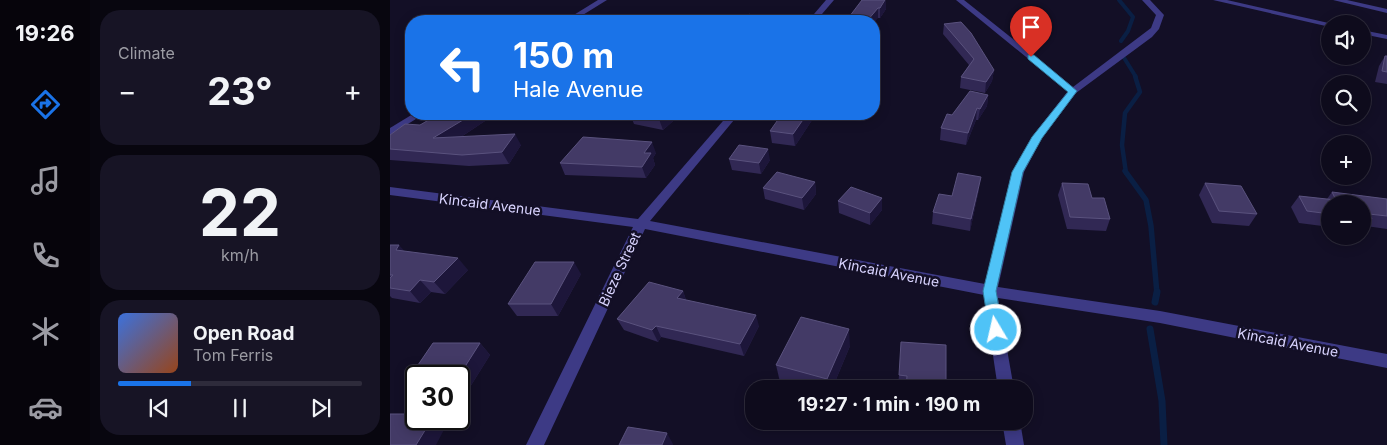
<!DOCTYPE html>
<html lang="en">
<head>
<meta charset="utf-8">
<style>
  body { margin:0; font-family:Inter,sans-serif; background:#171425; color:#f1f3f6; height:100vh; display:flex; flex-direction:column; font-size:19px; white-space:nowrap }
  * { box-sizing:border-box; margin:0 }
  p { font-size:16px; color:#9b9ba3 }
  .icon { flex:none; width:28px; height:28px; fill:none; stroke:currentColor; stroke-width:2; stroke-linecap:round; stroke-linejoin:round }
  .map { position:relative; flex:1; overflow:hidden }
  .details { display:flex; flex-direction:column; gap:10px; padding:10px; background:#08060f; width:300px }
  .details>* { flex:none }
  .guide { position:absolute; left:15px; top:15px; width:475px; height:105px; border-radius:20px; box-shadow:0 2px 12px #0003,0 0 0 1px #2e2b3b; background:#1a73e8; color:#fff; overflow:hidden }
  .tools { position:absolute; left:931px; top:15px; display:grid; gap:10px }
  .tools a { display:grid; place-items:center; width:50px; height:50px; border-radius:50%; background:#0e0b1c; box-shadow:0 2px 12px #0003,0 0 0 1px #2e2b3b; font-size:25px }
  .speed { position:absolute; left:15px; top:365px; display:flex; gap:10px; font-size:25px; font-weight:700; text-align:center }
  .speed>* { display:grid; place-content:center; width:65px; height:65px; border-radius:50%; background:#0e0b1c; box-shadow:0 2px 12px #0003,0 0 0 1px #2e2b3b; line-height:1 }
  .speed .limit { border:2px solid #111; border-radius:8px; background:#fff; color:#111 }
  .pin { position:absolute; display:grid; place-items:center; width:42px; height:42px; color:#fff; margin:-51px -21px; border-radius:50% 50% 50% 0; rotate:-45deg; box-shadow:0 0 5px #0007 }
  .pin .icon { rotate:45deg }
  .me { position:absolute; width:55px; margin:-28px; rotate:351deg; stroke-linejoin:round; filter:drop-shadow(0 0 4px #0008) }
  .turn { display:flex; align-items:center; gap:18px; height:105px; padding:0 25px; font-size:22px }
  .turn .icon { width:65px; height:65px; stroke-width:2.5 }
  .turn b { display:block; font-size:35px; line-height:42px }
  .big { font-size:38px; font-weight:700; line-height:1.1 }
  .details .card { flex:1; display:flex; flex-direction:column; justify-content:center; gap:8px; min-width:0; padding:0 18px; border-radius:20px; background:#171425 }
  .details .dial { align-items:center; gap:0 }
  .dial b { font-size:65px; line-height:1 }
  .song { display:flex; align-items:center; gap:15px }
  .cover { width:60px; height:60px; border-radius:8px; background:linear-gradient(135deg,hsl(220 70% 55%),hsl(20 70% 35%)) }
  .played { height:5px; border-radius:2px; background:linear-gradient(90deg,#1a73e8 30%,#2e2b3b 30%) }
  .keys { display:flex; justify-content:space-around; direction:ltr }
  .heat { display:flex; justify-content:space-between; align-items:center; font-size:28px; direction:ltr }
  .trip { position:absolute; left:355px; top:380px; width:288px; height:50px; border-radius:20px; background:#0e0b1c; box-shadow:0 2px 12px #0003,0 0 0 1px #2e2b3b; font-weight:700; line-height:50px; text-align:center }
  main { display:flex; flex:1; min-height:0 }
  .menu { display:flex; flex-direction:column; width:90px; justify-content:space-around; align-items:center; background:#06040b; color:#9b9ba3 }
  .menu .icon { width:35px; height:35px }
  .menu .selected { color:#1a73e8 }
  .menu b { font-size:22px; color:#f1f3f6 }
  .map>svg:first-child { display:block }
  .lines { fill:none; stroke-linecap:round; stroke-linejoin:round }
  .stream-far3 { stroke:#0a1f44; stroke-width:4 }
  .stream-far2 { stroke:#0a1f44; stroke-width:4.5 }
  .stream-far1 { stroke:#0a1f44; stroke-width:5.5 }
  .stream { stroke:#0a1f44; stroke-width:7 }
  .minor { fill:#3d3a85; fill-rule:evenodd }
  .wall { fill:#312854 }
  .shaded-wall { fill:#1d163a }
  .building { fill:#433a66; stroke:#5a527e }
  .route { fill:#4fc3f7; stroke:#337fa1 }
  .labels { text-anchor:middle; dominant-baseline:central; stroke-width:5; stroke-linejoin:round; paint-order:stroke }
  .street-label { font-size:14px; fill:#d9d4ff; stroke:#130f26 }
</style>
</head>
<body>
<main>
<nav class="menu">
<b>19:26</b>
<svg class="icon selected" aria-label="directions" viewBox="0 0 24 24"><path d="M12 3l9 9-9 9-9-9zM9 14v-3h6M13 9l2 2-2 2"/></svg>
<svg class="icon" aria-label="music" viewBox="0 0 24 24"><path d="M9 18V5l10-2v13"/><circle cx="6" cy="18" r="3"/><circle cx="16" cy="16" r="3"/></svg>
<svg class="icon" aria-label="phone" viewBox="0 0 24 24"><path d="M5 4h4l2 5-3 2q2 4 5 5l2-3 5 2v4C11 20 4 13 5 4z"/></svg>
<svg class="icon" aria-label="climate" viewBox="0 0 24 24"><path d="M12 3v18M4 7l16 10M4 17L20 7"/></svg>
<svg class="icon" aria-label="car" viewBox="0 0 24 24"><path d="M5 17H2v-5l4-1 3-4h7l3 4 3 1v5h-3M9 17h6M6 11h13"/><circle cx="7" cy="17" r="2"/><circle cx="17" cy="17" r="2"/></svg>
</nav>
<section class="details">
<div class="card"><p>Climate</p>
<div class="heat"><a>−</a><b class="big">23°</b><a>+</a></div>
</div>
<div class="card dial"><b>22</b><p>km/h</p></div>
<div class="card">
<div class="song"><i class="cover"></i><div><b>Open Road</b><p>Tom Ferris</p></div></div>
<div class="played"></div>
<div class="keys"><svg class="icon" aria-label="previous" viewBox="0 0 24 24"><path d="M18 5L8 12l10 7zM5 5v14"/></svg><svg class="icon" aria-label="pause" viewBox="0 0 24 24"><path d="M8 5v14M16 5v14"/></svg><svg class="icon" aria-label="next" viewBox="0 0 24 24"><path d="M6 5l10 7-10 7zM19 5v14"/></svg></div>
</div>
</section>
<div class="map">
<svg width="997" height="445" viewBox="0 0 997 445">
  <rect width="100%" height="100%" fill="#130f26"/>
  <g class="lines">
    <g class="stream-far3">
      <polyline points="729,0 743,17 738,31 731,41"/>
      <polyline points="731,53 746,77"/>
    </g>
    <polyline class="stream-far2" points="736,173 732,145 735,113 750,92 745,76"/>
    <polyline class="stream-far1" points="735,171 756,200 761,226 767,294"/>
    <g class="stream">
      <polyline points="765,302 767,292"/>
      <polyline points="760,329 772,401 774,445"/>
    </g>
    <g class="minor">
      <polygon points="208,0 217,0 183,21 174,21"/>
      <polygon points="436,0 444,0 426,21 418,21"/>
      <polygon points="566,0 574,0 683,87 761,28 766,15 752,0 760,0 774,15 769,29 762,37 686,93 652,138 634,172 608,287 770,311 997,354 997,368 770,323 608,298 624,389 608,389 594,295 255,229 154,445 136,445 243,227 0,195 0,187 248,219 339,114 349,114 260,221 595,284 622,172 642,137 678,91"/>
      <polygon points="823,0 837,0 943,24 940,24 940,27"/>
      <polygon points="943,0 957,0 997,9 997,13"/>
      <polygon points="972,30 997,35 997,39 972,34"/>
      <polygon points="23,114 34,114 0,135 0,128"/>
      <polygon points="612,421 630,421 634,445 616,445"/>
    </g>
  </g>
  <g class="wall">
    <polygon points="472,0 496,9 490,18 488,18"/>
    <polygon points="554,24 604,70 602,81 595,93 570,88 571,77 579,65 553,34"/>
    <polygon points="995,56 997,56 997,84 985,82 989,66"/>
    <polygon points="598,95 597,106 588,120 586,120 576,145 550,140 551,128 562,115"/>
    <polygon points="49,114 91,114 95,121 71,137 131,145 119,164 79,166 0,160 0,135 30,125"/>
    <polygon points="240,114 291,114 273,130 244,124"/>
    <polygon points="426,114 405,146 382,143 380,131"/>
    <polygon points="266,153 263,158 265,165 256,178 175,175 170,163"/>
    <polygon points="339,159 380,160 371,174 342,170"/>
    <polygon points="425,182 426,194 414,210 375,199 373,188"/>
    <polygon points="672,183 702,198 720,219 716,231 677,229 668,195"/>
    <polygon points="815,183 867,214 859,226 822,223 809,195"/>
    <polygon points="589,189 580,231 542,224 543,212"/>
    <polygon points="942,192 997,199 997,229 976,226 972,230 972,204 940,204 940,227 909,223 901,207 909,196 937,199"/>
    <polygon points="492,198 492,210 480,225 449,213 448,201"/>
    <polygon points="0,245 14,251 78,270 55,294 41,292 30,303 2,298 0,296"/>
    <polygon points="191,274 168,316 127,316 118,304"/>
    <polygon points="293,291 296,300 369,326 354,356 271,337 268,342 234,330 227,319"/>
    <polygon points="43,343 90,343 100,355 75,395 69,395 69,376 26,376 26,394 15,384"/>
    <polygon points="556,345 517,387 508,386 509,375"/>
    <polygon points="460,346 442,389 415,389 390,382 386,365"/>
  </g>
  <g class="shaded-wall">
    <polygon points="496,0 496,9 490,18 490,8"/>
    <polygon points="488,8 488,18 484,23 484,21 477,21"/>
    <polygon points="604,70 602,81 595,93 596,82"/>
    <polygon points="598,95 597,106 588,120 590,109"/>
    <polygon points="587,108 586,120 576,145 578,133"/>
    <polygon points="83,114 91,114 95,121 51,150 43,138"/>
    <polygon points="276,114 291,114 273,130 269,119"/>
    <polygon points="417,114 426,114 405,146 403,134"/>
    <polygon points="125,134 131,145 119,164 112,152"/>
    <polygon points="262,142 266,153 263,158 265,165 256,178 252,167 254,153"/>
    <polygon points="378,149 380,160 371,174 369,163"/>
    <polygon points="591,177 589,189 580,231 581,219"/>
    <polygon points="425,182 426,194 414,210 412,198"/>
    <polygon points="492,198 492,210 480,225 480,213"/>
    <polygon points="9,245 20,257 6,250"/>
    <polygon points="68,258 78,270 55,294 44,282"/>
    <polygon points="184,262 191,274 168,316 161,304"/>
    <polygon points="30,280 41,292 30,303 20,291"/>
    <polygon points="293,291 297,303 287,298"/>
    <polygon points="366,315 369,326 354,356 350,344"/>
    <polygon points="266,326 271,337 268,342 262,330"/>
    <polygon points="459,329 460,346 442,389 439,389 437,379"/>
    <polygon points="90,343 100,355 75,395 69,389 69,376"/>
    <polygon points="42,419 51,419 57,424 46,445 26,445"/>
    <polygon points="277,433 283,444 283,445 272,445"/>
  </g>
  <g class="building">
    <polygon points="472,0 495,0 490,8 488,8 477,21 456,21"/>
    <polygon points="360,14 366,21 351,21"/>
    <polygon points="571,22 581,33 604,70 596,82 571,77 584,59 554,24"/>
    <polygon points="995,56 997,56 997,72 992,71"/>
    <polygon points="580,91 598,95 590,109 587,108 578,133 551,128 557,114 562,115"/>
    <polygon points="49,114 83,114 43,138 125,134 112,152 72,155 0,149 0,135 15,124 30,125"/>
    <polygon points="245,114 276,114 269,119"/>
    <polygon points="392,114 417,114 403,134 380,131"/>
    <polygon points="193,137 262,142 254,153 261,153 252,167 170,163"/>
    <polygon points="349,145 378,149 369,163 339,159"/>
    <polygon points="387,172 425,182 412,198 373,188"/>
    <polygon points="568,173 591,177 581,219 543,212 549,194 562,196"/>
    <polygon points="672,183 698,184 702,198 714,198 720,219 680,217"/>
    <polygon points="815,183 851,186 867,214 829,211"/>
    <polygon points="461,187 492,198 480,213 448,201"/>
    <polygon points="942,192 997,199 997,216 979,214 982,219 972,218 972,204 940,204 940,214 917,211 909,196 946,200"/>
    <polygon points="0,245 9,245 6,250 68,258 44,282 30,280 20,291 0,288 0,278 3,275 0,275"/>
    <polygon points="145,262 184,262 161,304 118,304"/>
    <polygon points="259,282 293,291 287,298 366,315 350,344 266,326 262,330 227,319"/>
    <polygon points="411,317 459,329 437,379 386,365"/>
    <polygon points="511,342 556,345 556,389 516,389 517,376 509,375"/>
    <polygon points="43,343 90,343 69,376 26,376 26,384 15,384"/>
    <polygon points="0,414 26,414 26,419 42,419 26,445 0,445"/>
    <polygon points="238,427 277,433 272,445 229,445"/>
  </g>
  <polygon class="route" points="638,55 644,55 687,91 652,138 633,172 606,291 613,330 611,334 606,336 601,334 599,330 593,291 622,172 642,137 678,92 638,59"/>
  <g class="labels">
    <g class="street-label">
      <text transform="translate(100 204) rotate(7)">Kincaid Avenue</text>
      <text transform="translate(229 269) rotate(-65)">Bieze Street</text>
      <text transform="translate(499 272) rotate(11)">Kincaid Avenue</text>
      <text transform="translate(898 342) rotate(11)">Kincaid Avenue</text>
    </g>
  </g>
</svg>
<div class="tools">
<a><svg class="icon" aria-label="sound" viewBox="0 0 24 24"><path d="M4 9h4l5-4v14l-5-4H4zM17 9q2 3 0 6"/></svg></a>
<a><svg class="icon" aria-label="search" viewBox="0 0 24 24"><circle cx="10" cy="10" r="6"/><path d="M15 15l6 6"/></svg></a>
<a>+</a>
<a>−</a>
</div>
<div class="speed"><div class="limit">30</div></div>
<div class="pin" style="left:641px;top:57px;background:#d93025"><svg class="icon" aria-label="arrive" viewBox="0 0 24 24"><path d="M6 21V4h12l-3 4 3 4H6"/></svg></div>
<svg class="me" style="left:606px;top:330px" viewBox="-20 -20 40 40"><circle r="17" fill="#4fc3f7" stroke="#fff" stroke-width="3"/><path d="M0-11L8 9 0 5-8 9z" fill="#fff"/></svg>
<div class="trip">19:27 · 1 min · 190 m</div>
<div class="guide">
<div class="turn"><svg class="icon" aria-label="left" viewBox="0 0 24 24"><path d="M17 20v-9H6M10 6l-5 5 5 5"/></svg><div><b>150 m</b>Hale Avenue</div></div>
</div>
</div>
</main>
</body>
</html>
